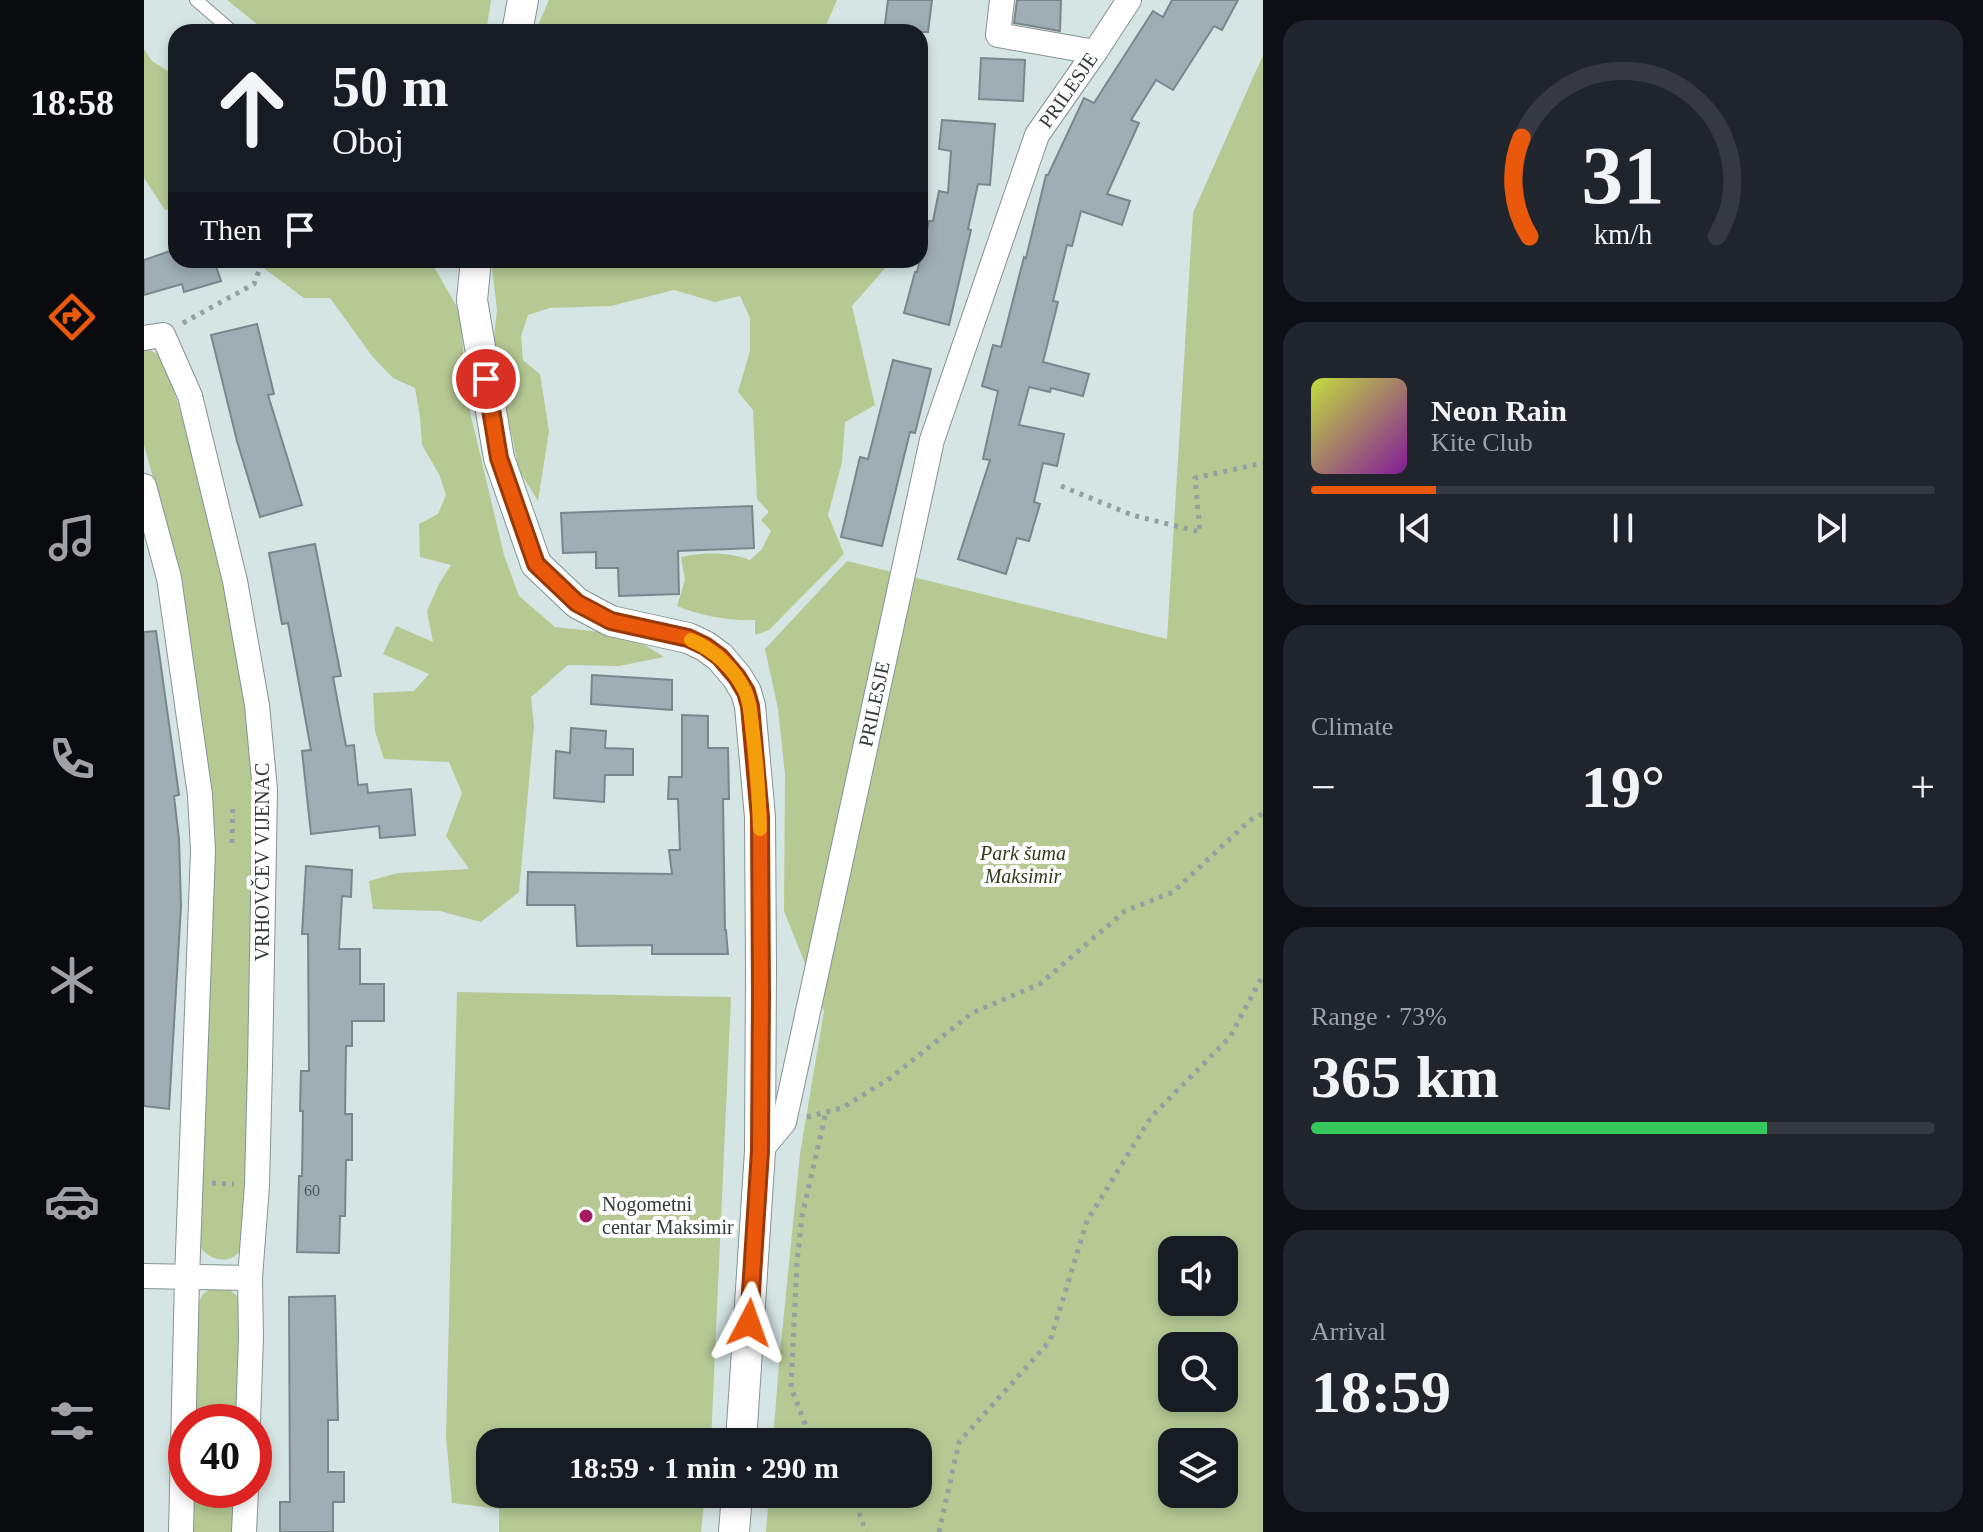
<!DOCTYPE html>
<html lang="en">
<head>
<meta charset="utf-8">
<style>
  body { margin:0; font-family:Georgia,serif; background:#20242c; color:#f1f3f6; height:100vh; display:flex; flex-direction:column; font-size:30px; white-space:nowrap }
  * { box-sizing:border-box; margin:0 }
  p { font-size:26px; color:#9ea1a6 }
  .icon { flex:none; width:44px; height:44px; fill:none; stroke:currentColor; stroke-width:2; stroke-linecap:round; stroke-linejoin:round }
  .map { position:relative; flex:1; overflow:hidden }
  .details { display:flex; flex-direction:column; gap:20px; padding:20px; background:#0d0f14; width:720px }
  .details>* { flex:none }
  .hud { position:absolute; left:24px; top:24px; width:760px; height:244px; border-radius:24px; box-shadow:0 4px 12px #0003; background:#171b24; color:#f1f3f6; overflow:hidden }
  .buttons { position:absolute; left:1014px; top:1236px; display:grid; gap:16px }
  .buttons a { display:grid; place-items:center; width:80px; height:80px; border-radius:16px; background:#171b24; box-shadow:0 4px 12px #0003; font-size:40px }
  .speed { position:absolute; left:24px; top:1404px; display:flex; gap:16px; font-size:40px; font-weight:700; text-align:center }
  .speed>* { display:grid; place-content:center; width:104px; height:104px; border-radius:50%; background:#171b24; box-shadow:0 4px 12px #0003; line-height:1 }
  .speed .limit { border:12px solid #d22; background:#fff; color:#111 }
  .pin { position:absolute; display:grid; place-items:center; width:68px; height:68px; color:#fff; margin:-34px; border:4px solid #fff; border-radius:50%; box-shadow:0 2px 8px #0007 }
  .me { position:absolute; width:88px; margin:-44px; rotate:4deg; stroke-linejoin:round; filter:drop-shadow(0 0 6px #0008) }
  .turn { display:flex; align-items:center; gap:28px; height:168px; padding:0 32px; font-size:36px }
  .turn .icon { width:104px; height:104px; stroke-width:2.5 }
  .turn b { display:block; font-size:56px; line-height:68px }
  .then { display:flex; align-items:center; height:76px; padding:0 32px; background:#0003; gap:16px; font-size:30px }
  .big { font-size:60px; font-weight:600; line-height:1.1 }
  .details .card { flex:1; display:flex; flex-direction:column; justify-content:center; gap:12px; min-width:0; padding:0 28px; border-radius:24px; background:#20242c }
  .details .dial { align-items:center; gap:0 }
  .dial svg { height:208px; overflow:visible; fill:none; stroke:#363941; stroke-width:7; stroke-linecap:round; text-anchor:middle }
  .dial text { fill:#f1f3f6; stroke:none }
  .song { display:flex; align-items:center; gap:24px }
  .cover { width:96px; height:96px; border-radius:12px; background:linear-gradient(135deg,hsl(70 70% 55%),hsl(290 70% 35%)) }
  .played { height:8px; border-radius:4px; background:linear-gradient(90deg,#ea580c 20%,#363941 20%) }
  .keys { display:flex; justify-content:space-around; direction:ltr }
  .heat { display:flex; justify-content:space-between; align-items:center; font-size:44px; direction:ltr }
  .charge { height:12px; border-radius:6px; background:linear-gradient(90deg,#34c759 73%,#363941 0) }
  .trip { position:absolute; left:332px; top:1428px; width:456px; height:80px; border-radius:24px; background:#171b24; box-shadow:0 4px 12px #0003; font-weight:600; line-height:80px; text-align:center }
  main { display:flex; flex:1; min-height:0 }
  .menu { display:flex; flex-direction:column; width:144px; justify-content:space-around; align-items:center; background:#090b0e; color:#9ea1a6 }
  .menu .icon { width:56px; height:56px }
  .menu .on { color:#ea580c }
  .menu b { font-size:36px; color:#f1f3f6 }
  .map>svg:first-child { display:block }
  .green { fill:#b6c993; fill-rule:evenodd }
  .building { fill:#9faeb4; stroke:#79878d; stroke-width:2 }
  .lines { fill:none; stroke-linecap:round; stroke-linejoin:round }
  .service-casing { stroke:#839492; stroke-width:14 }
  .minor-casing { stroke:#839492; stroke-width:26 }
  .tertiary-casing { stroke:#839492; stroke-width:32 }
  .path { stroke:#94a1a0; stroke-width:5; stroke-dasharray:4 6; stroke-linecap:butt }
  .service { stroke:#fff; stroke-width:12 }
  .minor { stroke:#fff; stroke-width:24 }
  .tertiary { stroke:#fff; stroke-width:30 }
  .route-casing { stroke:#983908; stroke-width:20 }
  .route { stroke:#ea580c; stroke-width:14 }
  .slow { stroke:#f59e0b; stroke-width:14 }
  .poi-dot { fill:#a71c61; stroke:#fff; stroke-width:3 }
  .labels { text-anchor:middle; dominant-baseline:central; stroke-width:8; stroke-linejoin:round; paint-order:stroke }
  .number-label { font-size:16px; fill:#4e5758 }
  .street-label { font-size:20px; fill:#333a39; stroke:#fff }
  .park-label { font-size:20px; font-style:italic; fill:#313d18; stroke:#fff }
  .poi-label { font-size:20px; fill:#333a39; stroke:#fff; text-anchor:start }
</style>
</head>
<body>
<main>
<nav class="menu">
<b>18:58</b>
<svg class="icon on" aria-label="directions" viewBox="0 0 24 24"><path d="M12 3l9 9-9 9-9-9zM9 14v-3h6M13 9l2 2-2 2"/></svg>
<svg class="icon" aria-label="music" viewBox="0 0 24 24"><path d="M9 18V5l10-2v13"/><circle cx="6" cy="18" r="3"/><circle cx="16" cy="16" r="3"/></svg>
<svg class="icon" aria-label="phone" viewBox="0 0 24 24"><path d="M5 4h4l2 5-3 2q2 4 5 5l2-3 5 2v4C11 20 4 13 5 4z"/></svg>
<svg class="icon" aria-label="climate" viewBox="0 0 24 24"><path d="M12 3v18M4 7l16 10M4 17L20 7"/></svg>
<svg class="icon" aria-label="car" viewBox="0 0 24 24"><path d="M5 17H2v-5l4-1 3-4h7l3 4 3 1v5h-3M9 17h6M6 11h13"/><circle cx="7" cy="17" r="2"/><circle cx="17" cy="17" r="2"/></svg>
<svg class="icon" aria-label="filters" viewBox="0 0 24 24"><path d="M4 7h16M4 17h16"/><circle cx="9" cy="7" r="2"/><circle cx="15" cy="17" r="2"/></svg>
</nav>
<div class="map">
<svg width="1119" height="1532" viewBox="0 0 1119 1532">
  <rect width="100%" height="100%" fill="#d4e5e4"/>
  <g class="green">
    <polygon points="83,0 347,0 342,32 123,32"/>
    <polygon points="405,0 693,0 679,32 391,32"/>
    <polygon points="0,49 8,61 32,76 32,208 21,210 0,178"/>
    <path d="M 1119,55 L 1119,1532 L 622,1532 L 625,1494 L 774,1494 L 774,1442 L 629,1442 L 635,1363 L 656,1154 L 680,1011 L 640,911 L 641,774 L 634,709 L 621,649 L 703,561 L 1023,639 L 1049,213 ZM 1028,1250 L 1080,1250 L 1080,1302 L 1028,1302 ZM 1028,1346 L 1080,1346 L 1080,1398 L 1028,1398 ZM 1028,1442 L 1080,1442 L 1080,1494 L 1028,1494 Z"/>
    <polygon points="114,260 286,260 317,314 321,391 360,555 375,596 411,627 485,635 520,657 475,666 424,665 387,697 390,726 375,892 337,922 296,911 229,909 225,881 254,873 325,869 302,836 318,793 305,762 240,759 231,731 229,693 270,691 285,674 239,654 252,626 289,642 283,611 295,584 307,565 276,557 275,524 294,514 302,495 295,474 278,445 276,417 271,388 249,378 228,356 186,298 160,298 114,264"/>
    <path d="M 347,260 L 738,260 L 742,267 L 708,306 L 731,405 L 701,422 L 698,462 L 684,515 L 700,554 L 625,630 L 611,635 L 611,620 C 584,621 557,616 533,606 L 541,580 L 537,557 C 559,552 585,552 606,560 L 618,549 L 627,531 L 617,520 L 625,512 L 613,499 L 609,410 L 594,392 L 606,351 L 606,318 L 596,296 L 571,302 L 530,290 L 467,306 L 406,308 L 384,315 L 377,336 L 379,360 L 396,374 L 405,431 L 394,501 L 375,470 L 349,346 L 353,310 Z"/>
    <path d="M 3,349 L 19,356 L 57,478 L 95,646 L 111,781 L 102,1227 C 101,1233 100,1242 98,1247 C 89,1267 62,1261 55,1244 L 64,792 L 58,721 L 33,565 L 0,445 L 0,350 Z"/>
    <polygon points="313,992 587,997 567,1442 346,1442 346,1494 561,1494 557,1532 355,1532 355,1509 308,1503 302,1436"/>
    <path d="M 73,1287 C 83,1287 89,1291 95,1299 L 95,1422 L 50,1422 L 55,1304 C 57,1294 62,1290 73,1287 Z"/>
    <polygon points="47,1490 93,1490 91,1532 46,1532"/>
  </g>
  <g class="building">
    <polygon points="744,0 788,0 784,32 740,32"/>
    <polygon points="873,0 917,0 916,31 870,23"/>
    <polygon points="1028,0 1094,0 1078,30 1070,26 1029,90 1012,80 987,120 995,123 963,194 986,201 978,225 937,211 928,246 923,245 909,301 914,302 899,362 945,374 939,396 907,388 906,392 885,387 875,425 920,434 913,466 899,463 890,502 896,504 885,541 873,538 862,574 814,559 846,460 839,459 854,391 838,386 849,345 857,347 880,257 882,258 902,175 904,175 940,98 950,103 1009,11 1019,17"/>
    <polygon points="837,58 881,60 879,101 835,99"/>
    <polygon points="798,120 851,124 846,185 834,184 824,229 827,230 805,325 760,313 771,272 773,272 785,221 789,221 795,191 804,193 807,151 795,149"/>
    <polygon points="32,249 32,260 70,260 77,281 40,292 38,284 0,295 0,260"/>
    <polygon points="113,324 130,394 124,395 158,505 116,517 93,441 67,335"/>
    <polygon points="749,360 787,369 771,433 766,432 738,546 697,537 716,457 724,459"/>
    <polygon points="608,506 610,548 534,551 535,594 475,596 474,568 452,568 452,552 419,553 417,513"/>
    <polygon points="171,544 197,676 189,677 202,746 210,745 214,785 223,784 224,793 267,789 271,835 236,838 235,826 167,834 158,751 167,750 144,623 138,624 125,553"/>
    <polygon points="12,631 35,795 30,796 35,839 37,906 25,1109 0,1106 0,632"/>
    <polygon points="448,675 528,680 528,710 447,704"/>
    <polygon points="538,715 564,716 564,748 584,748 585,799 579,799 581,930 582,930 584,954 508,954 508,945 433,946 431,905 383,905 384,872 528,874 525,850 536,850 534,799 524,799 525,777 538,777"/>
    <polygon points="427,728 462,731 461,748 489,749 489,775 461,775 460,802 410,798 412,751 426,753"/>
    <polygon points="162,866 208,870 207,897 198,896 195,949 216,949 216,984 240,984 240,1021 208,1021 208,1046 202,1046 201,1114 208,1114 208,1160 202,1160 201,1216 196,1216 195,1253 153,1252 155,1176 158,1176 159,1111 156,1111 157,1071 165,1071 164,934 158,934"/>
    <polygon points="191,1296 194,1420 184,1420 184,1472 200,1472 200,1502 189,1502 189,1532 136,1532 136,1502 146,1502 145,1297"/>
  </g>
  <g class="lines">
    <g class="service-casing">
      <polyline id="service" points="52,0 89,32"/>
    </g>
    <g class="minor-casing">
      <g id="minor">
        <polyline points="858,0 854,35 951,52"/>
        <polyline points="0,338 19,335 46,396 91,581 113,705 121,790 116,1066 113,1185 106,1278 107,1337 104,1422"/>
        <polyline points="0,486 25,578 56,795 59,851 43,1278 37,1532"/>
        <polyline points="616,1151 640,1122 788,440 893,135 951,52 985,0"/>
        <polyline points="0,1276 106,1278"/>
        <polyline points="100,1532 102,1490"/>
      </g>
    </g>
    <g class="tertiary-casing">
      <g id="tertiary">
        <polyline points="373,32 379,0"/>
        <polyline points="332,260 328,300 355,458 392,564 433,603 467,621 544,638 561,646 576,657 593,677 602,692 606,706 616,817 617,967 616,1151 597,1442"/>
        <polyline points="590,1532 593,1494"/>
      </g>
    </g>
    <g class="path">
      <polyline points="39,323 110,284 119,260"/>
      <polyline points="917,486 988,515 1056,532 1051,478 1119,463"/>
      <polyline points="88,843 89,804"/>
      <polyline points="663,1117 698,1108 745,1079 828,1013 896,984 981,911 1029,892 1105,821 1119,813"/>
      <polyline points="68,1183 90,1184"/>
      <polyline points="670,1442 666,1437 647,1387 653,1262 658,1216 682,1112"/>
      <polyline points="708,1494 722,1532"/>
      <polyline points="795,1532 815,1442 906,1341 943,1221 1007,1117 1086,1037 1119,975"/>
    </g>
    <use href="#service" class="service"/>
    <use href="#minor" class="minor"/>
    <use href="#tertiary" class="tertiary"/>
  </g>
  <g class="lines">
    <g class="route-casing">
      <polyline id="route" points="342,379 355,458 392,564 433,603 467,621 544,638 561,646 576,657 593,677 602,692 606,706 616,817 617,994 616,1151 605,1323"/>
    </g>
    <use href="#route" class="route"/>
    <path class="slow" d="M 547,640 C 570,650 590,668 601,691 C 607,704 607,720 609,734 C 613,766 615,798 616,829"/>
  </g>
  <circle class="poi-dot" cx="442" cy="1216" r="8"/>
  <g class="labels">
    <g class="number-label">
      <text x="168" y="1190">60</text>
    </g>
    <g class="street-label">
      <text transform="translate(924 90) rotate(-55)">PRILESJE</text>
      <text transform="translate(730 704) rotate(-78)">PRILESJE</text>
      <text transform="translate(118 862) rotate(-90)">VRHOVČEV VIJENAC</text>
    </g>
    <g class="park-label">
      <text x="879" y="853">Park šuma<tspan x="879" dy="23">Maksimir</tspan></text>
    </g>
    <g class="poi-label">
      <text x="458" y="1204">Nogometni<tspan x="458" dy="23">centar Maksimir</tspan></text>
    </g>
  </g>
</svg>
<div class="buttons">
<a><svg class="icon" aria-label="sound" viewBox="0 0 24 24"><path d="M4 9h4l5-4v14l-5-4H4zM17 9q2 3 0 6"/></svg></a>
<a><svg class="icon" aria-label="search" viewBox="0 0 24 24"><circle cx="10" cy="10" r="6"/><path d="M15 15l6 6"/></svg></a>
<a><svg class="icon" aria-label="layers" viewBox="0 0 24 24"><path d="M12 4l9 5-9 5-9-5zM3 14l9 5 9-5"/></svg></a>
</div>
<div class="speed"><div class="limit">40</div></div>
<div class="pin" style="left:342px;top:379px;background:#d93025"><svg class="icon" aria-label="arrive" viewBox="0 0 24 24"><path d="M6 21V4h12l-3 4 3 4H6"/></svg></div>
<svg class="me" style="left:605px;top:1323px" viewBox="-20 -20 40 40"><path d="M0-17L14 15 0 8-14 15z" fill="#ea580c" stroke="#fff" stroke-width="4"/></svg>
<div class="trip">18:59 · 1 min · 290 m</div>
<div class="hud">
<div class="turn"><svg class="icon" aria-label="ahead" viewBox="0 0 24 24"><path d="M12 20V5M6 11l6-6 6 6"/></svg><div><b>50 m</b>Oboj</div></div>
<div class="then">Then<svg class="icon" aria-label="arrive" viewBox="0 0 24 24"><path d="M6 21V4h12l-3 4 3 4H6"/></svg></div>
</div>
</div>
<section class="details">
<div class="card dial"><svg viewBox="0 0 100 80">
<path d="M14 69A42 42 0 1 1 86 69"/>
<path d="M14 69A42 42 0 0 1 11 31" stroke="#ea580c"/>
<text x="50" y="56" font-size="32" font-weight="700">31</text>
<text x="50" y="72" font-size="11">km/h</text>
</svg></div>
<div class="card">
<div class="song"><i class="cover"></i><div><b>Neon Rain</b><p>Kite Club</p></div></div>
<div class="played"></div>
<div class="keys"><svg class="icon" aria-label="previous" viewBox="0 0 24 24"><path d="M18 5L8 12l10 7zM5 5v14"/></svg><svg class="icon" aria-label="pause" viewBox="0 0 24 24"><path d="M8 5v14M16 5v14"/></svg><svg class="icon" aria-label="next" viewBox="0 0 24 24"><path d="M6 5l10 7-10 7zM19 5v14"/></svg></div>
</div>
<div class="card"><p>Climate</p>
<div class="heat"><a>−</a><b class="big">19°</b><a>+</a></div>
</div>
<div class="card"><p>Range · 73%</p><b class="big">365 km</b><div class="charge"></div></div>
<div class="card"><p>Arrival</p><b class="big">18:59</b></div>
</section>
</main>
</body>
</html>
